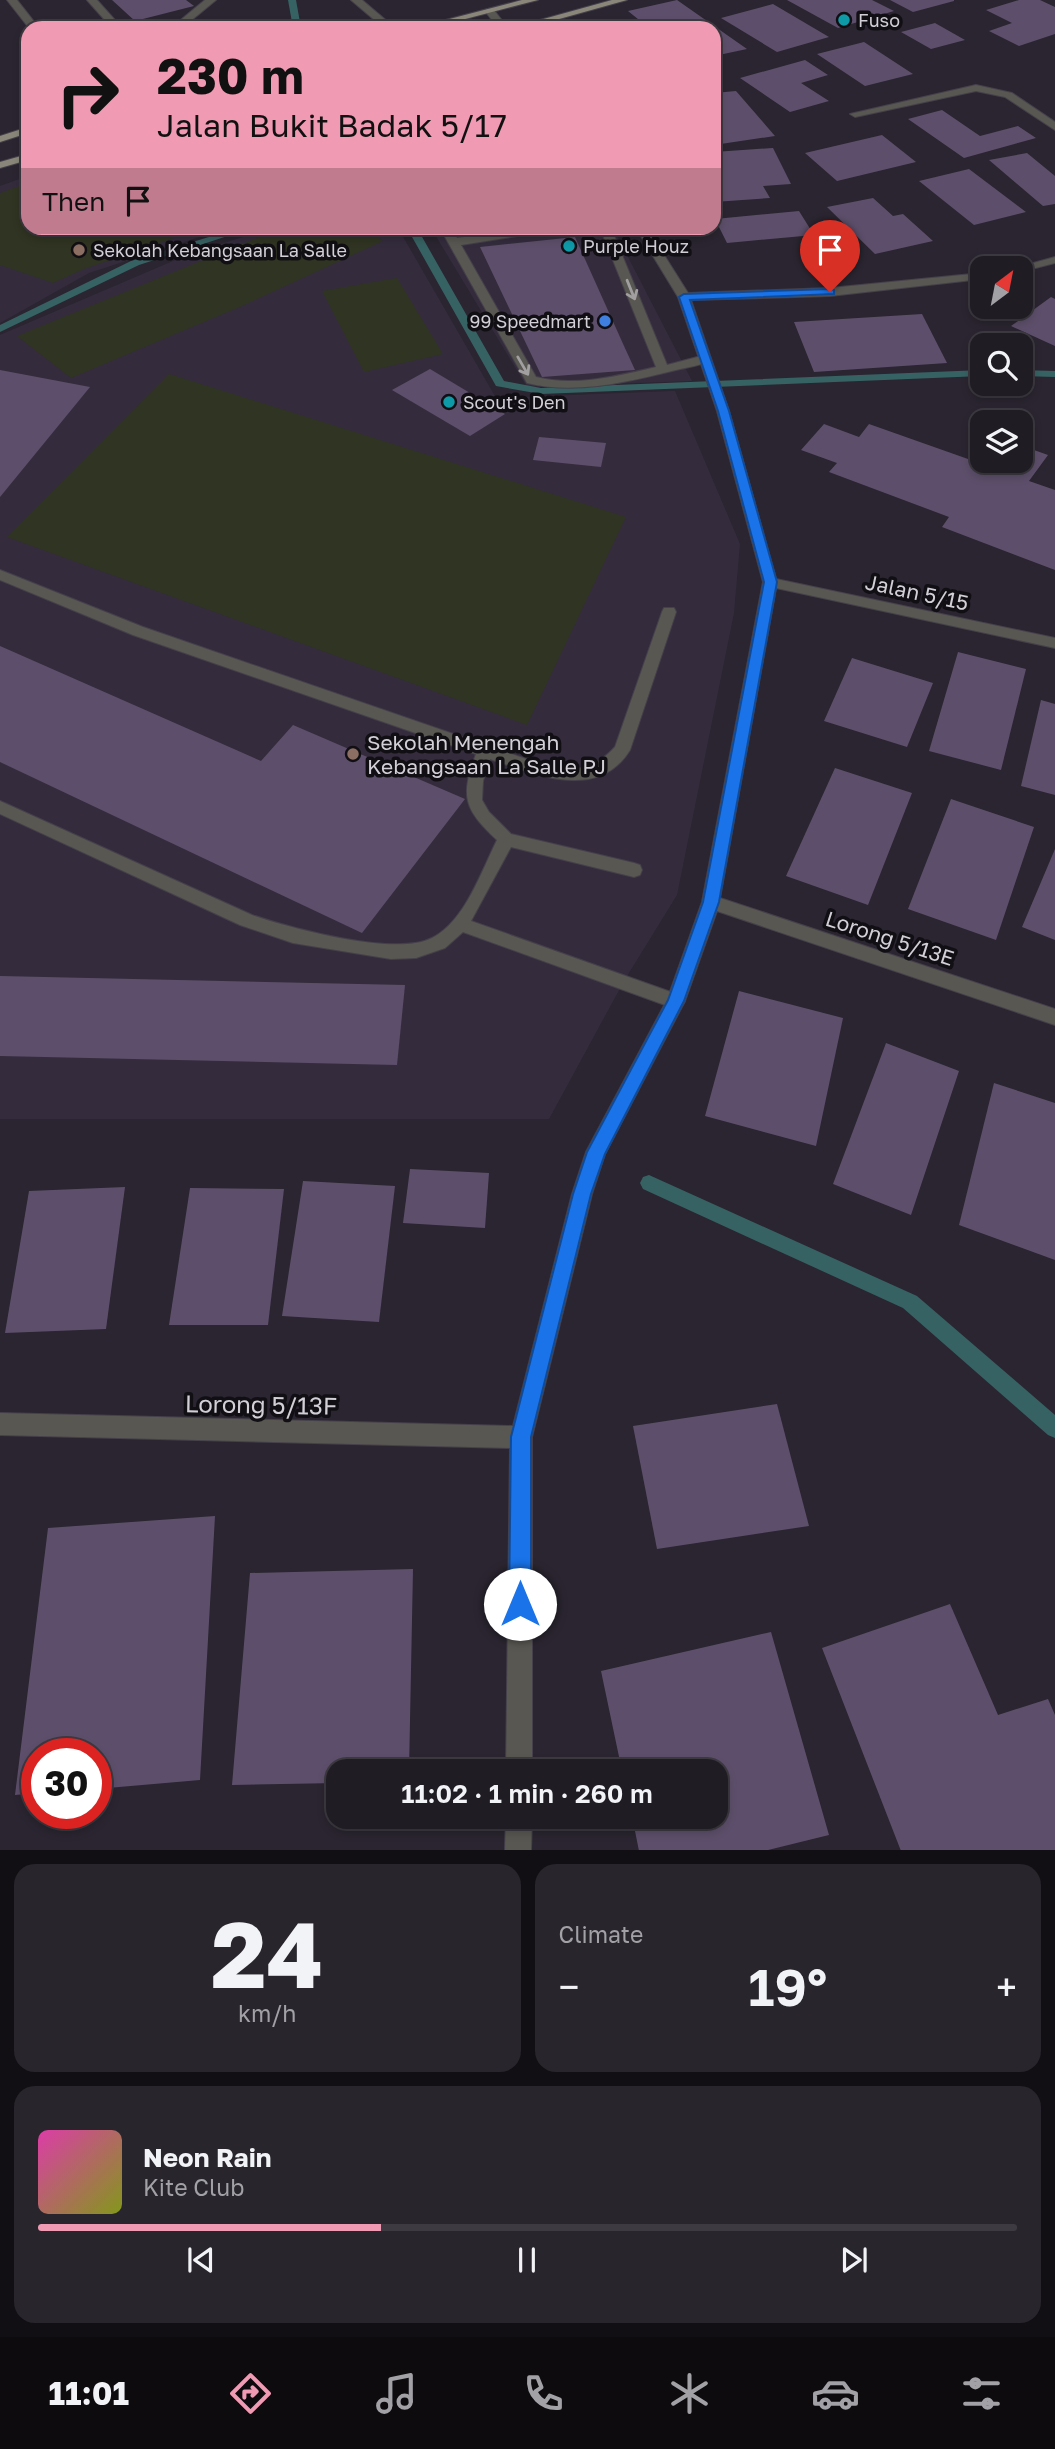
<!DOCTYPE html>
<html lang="en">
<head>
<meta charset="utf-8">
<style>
  body { margin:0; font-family:"Golos Text",sans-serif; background:#28252c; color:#f1f3f6; height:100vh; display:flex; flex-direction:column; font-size:26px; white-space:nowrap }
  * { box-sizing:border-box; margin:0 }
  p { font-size:23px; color:#a2a1a6 }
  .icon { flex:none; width:38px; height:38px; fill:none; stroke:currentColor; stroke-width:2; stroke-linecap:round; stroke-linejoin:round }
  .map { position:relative; height:1850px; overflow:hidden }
  .side { display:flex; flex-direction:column; gap:14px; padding:14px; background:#120f14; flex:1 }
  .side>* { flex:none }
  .banner { position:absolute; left:21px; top:21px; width:700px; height:214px; border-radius:21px; box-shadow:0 4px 10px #0003,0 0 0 2px #3d3a41; background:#f19ab3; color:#111; overflow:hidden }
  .needle { width:46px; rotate:32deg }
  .fabs { position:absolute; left:970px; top:256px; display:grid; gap:14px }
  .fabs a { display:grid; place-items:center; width:63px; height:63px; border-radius:14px; background:#201c24; box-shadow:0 4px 10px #0003,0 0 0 2px #3d3a41; font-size:35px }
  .speed { position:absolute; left:21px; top:1738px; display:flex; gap:14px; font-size:35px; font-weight:700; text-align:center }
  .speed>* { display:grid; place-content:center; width:91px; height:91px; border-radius:50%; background:#201c24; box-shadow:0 4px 10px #0003,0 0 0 2px #3d3a41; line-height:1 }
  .speed .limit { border:10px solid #d22; background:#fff; color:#111 }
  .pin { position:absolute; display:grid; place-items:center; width:60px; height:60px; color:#fff; margin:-72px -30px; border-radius:50% 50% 50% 0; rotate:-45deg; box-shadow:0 0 7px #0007 }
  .pin .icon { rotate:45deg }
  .me { position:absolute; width:77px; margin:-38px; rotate:0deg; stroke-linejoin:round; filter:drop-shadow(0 0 5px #0008) }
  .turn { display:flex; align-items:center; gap:24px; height:147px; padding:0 21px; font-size:32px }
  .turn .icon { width:91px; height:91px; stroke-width:2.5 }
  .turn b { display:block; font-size:49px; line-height:60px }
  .then { display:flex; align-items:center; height:66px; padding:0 21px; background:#0003; gap:14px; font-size:26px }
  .big { font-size:52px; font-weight:600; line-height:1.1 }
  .side .tile { flex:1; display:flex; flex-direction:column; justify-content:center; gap:10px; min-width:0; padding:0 24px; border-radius:21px; background:#28252c }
  .side .dial { align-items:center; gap:0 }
  .dial b { font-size:91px; line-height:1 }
  .song { display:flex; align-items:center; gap:21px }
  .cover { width:84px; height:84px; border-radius:10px; background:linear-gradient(135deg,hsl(320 70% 55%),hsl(70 70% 35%)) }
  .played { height:7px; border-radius:4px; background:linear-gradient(90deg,#f19ab3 35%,#3d3a41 35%) }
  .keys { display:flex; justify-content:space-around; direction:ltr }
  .heat { display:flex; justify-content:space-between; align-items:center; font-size:38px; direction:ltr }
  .side .tiles { flex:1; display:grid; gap:14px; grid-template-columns:1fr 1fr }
  .tile:last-child { grid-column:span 2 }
  .trip { position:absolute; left:326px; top:1759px; width:402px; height:70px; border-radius:21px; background:#201c24; box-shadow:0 4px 10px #0003,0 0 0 2px #3d3a41; font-weight:600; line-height:70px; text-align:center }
  .tab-bar { display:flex; height:112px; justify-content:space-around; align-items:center; background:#0d0b0e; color:#a2a1a6 }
  .tab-bar .icon { width:49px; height:49px }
  .tab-bar .on { color:#f19ab3 }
  .tab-bar b { font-size:32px; color:#f1f3f6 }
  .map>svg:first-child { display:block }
  .built { fill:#342c3d }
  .green { fill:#303422 }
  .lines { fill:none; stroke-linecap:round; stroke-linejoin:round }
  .stream { fill:#376263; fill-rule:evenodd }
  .building { fill:#5d4f6b }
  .lane-casing { stroke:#45404b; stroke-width:2 }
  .street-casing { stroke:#45404b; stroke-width:2 }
  .primary-casing { stroke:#45404b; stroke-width:2 }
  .lane { fill:#595751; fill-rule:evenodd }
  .street { fill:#595751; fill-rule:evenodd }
  .primary { fill:#8a877a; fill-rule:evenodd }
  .oneway { stroke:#a29fa1 }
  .route { fill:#1a73e8; stroke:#114b97; stroke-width:2 }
  .culture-dot { fill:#0f9aa8; stroke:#110f14; stroke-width:2.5 }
  .education-dot { fill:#8d6e63; stroke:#110f14; stroke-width:2.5 }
  .shop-dot { fill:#3f7fe0; stroke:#110f14; stroke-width:2.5 }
  .labels { text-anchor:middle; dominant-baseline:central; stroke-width:7; stroke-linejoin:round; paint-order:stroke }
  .far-poi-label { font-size:18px; fill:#d3cfd7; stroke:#110f14; text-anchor:start }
  .street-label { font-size:21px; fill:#d3cfd7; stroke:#110f14 }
  .poi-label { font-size:21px; fill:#d3cfd7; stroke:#110f14; text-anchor:start }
  .near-street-label { font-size:24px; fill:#d3cfd7; stroke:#110f14 }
</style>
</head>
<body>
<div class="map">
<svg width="1055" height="1851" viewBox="0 0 1055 1851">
  <rect width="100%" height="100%" fill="#2a2530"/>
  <g class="built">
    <polygon points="28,176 28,228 227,228 89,273 0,323 0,186"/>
    <polygon points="271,228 398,228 496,398 675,391 740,544 734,613 677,895 624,981 549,1119 0,1119 0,335 187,255"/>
    <polygon points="431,228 613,228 692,381 527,387"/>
  </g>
  <g class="green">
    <polygon points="28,183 28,228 203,228 84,269 53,283 0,265 0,193"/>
    <polygon points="282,228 361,228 383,241 242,306 71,378 17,336"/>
    <polygon points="397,278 443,354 364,372 322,291"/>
    <polygon points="169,374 626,517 527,725 7,537"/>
  </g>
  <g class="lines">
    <g class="stream">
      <polygon points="288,0 296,0 301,28 293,28"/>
      <polygon points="238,228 252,228 139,265 0,332 0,325 131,261"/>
      <polygon points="407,228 417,228 504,381 541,388 982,370 982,376 541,394 496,386"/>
      <polygon points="1020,370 1055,371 1055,377 1020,376"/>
      <polygon points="649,1175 917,1296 1055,1415 1055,1438 1048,1435 903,1308 643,1189 640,1183 643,1177"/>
    </g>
  </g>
  <g class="building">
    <polygon points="112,0 186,0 194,6 135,21"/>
    <polygon points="677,0 747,49 714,56 714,28 649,28 628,11"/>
    <polygon points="787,0 872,0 894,11 838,28"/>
    <polygon points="890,0 954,0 954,1 913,12"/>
    <polygon points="1019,0 1040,0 1055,7 1055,34 1019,46 989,31 1012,23 986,10"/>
    <polygon points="773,4 829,37 777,52 721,18"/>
    <polygon points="935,23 965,40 931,49 901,32"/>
    <polygon points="864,42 913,74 865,86 817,54"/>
    <polygon points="805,60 828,75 801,83 829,101 790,112 740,78"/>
    <polygon points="736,91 775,136 714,145 714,93"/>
    <polygon points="942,110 980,136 1018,126 1036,138 964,158 908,119"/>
    <polygon points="882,135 916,162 837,181 805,153"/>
    <polygon points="773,148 791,184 763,186 770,198 714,202 714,152"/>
    <polygon points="1027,153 1055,176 1055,204 1043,206 989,160"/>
    <polygon points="969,169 1026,212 974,225 919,181"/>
    <polygon points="873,198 893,216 903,214 933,241 875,254 827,207"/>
    <polygon points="799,211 814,235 727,243 715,219"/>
    <polygon points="575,237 624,346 635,370 542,377 480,247"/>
    <polygon points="1051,297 1055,299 1055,346 1011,326"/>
    <polygon points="922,314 947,363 814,372 794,322"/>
    <polygon points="430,369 505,414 470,436 392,390"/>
    <polygon points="0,370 90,387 0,497"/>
    <polygon points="824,424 859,437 869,424 968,459 982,440 982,460 1020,460 1020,445 1048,455 1029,481 1055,490 1055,570 942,527 949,517 829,472 837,463 801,450"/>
    <polygon points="539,437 606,443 601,467 533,460"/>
    <polygon points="0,646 261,761 293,725 465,799 362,933 0,762"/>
    <polygon points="958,652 1026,669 1001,770 929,751"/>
    <polygon points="852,658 933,683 907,747 824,721"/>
    <polygon points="1041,700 1055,704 1055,795 1021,786"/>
    <polygon points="835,768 912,793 868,905 786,876"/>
    <polygon points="951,799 1034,827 996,940 908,909"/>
    <polygon points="1055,849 1055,940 1022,927"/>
    <polygon points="0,976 405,985 397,1065 0,1056"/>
    <polygon points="739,991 843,1018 816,1146 705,1116"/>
    <polygon points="886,1043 959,1071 911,1215 833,1184"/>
    <polygon points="994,1083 1055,1103 1055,1260 959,1225"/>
    <polygon points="410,1169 489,1173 485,1228 403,1223"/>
    <polygon points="303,1181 395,1186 379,1322 282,1316"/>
    <polygon points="125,1187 106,1329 5,1333 29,1191"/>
    <polygon points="190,1188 284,1189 268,1325 169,1325"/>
    <polygon points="777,1404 809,1526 657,1549 633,1426"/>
    <polygon points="215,1516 200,1780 96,1789 96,1754 37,1754 37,1793 15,1795 48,1528"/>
    <polygon points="413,1569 409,1771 338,1771 338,1783 232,1785 250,1573"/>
    <polygon points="950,1604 998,1715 1048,1699 1055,1715 1055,1851 901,1851 822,1648"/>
    <polygon points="771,1632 829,1835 764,1851 639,1851 632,1816 716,1816 716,1771 622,1771 601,1671"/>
  </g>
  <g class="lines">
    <g class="lane-casing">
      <g id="lane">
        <polygon points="87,0 97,0 122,28 112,28"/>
        <polygon points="205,0 216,0 182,28 171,28"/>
        <path d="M 440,228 L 451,228 L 457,238 L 531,228 L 556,228 L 550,231 L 461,245 L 536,377 C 575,387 618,376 656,367 L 600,228 L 611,228 L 667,365 L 705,355 L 711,359 C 703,366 687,367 676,370 C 627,382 576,395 527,383 Z"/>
        <path d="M 0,570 L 143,627 L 526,759 C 562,771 588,777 615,747 L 662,612 L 664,608 L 674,608 L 676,612 L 630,750 C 598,802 535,774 490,759 L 483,781 L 482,800 L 489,812 L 511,834 L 634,863 L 640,865 L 642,870 L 640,875 L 634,877 L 511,847 L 471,921 L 682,996 L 685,1001 L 682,1006 L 676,1009 L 463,932 L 445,948 L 416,958 L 391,959 L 293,943 L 240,925 L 0,814 L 0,801 L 252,915 C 290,928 396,957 432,938 C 465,921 481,872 497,840 C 464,809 460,797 476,754 L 133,635 L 0,580 Z"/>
      </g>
    </g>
    <g class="street-casing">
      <g id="street">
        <polygon points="7,0 17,0 39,28 29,28"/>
        <polygon points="351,0 362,0 395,28 384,28"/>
        <polygon points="487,9 493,9 508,28 498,28 485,11"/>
        <polygon points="976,85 1012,93 1055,122 1055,130 1005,97 976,91 855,117 850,114"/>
        <polygon points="636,228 647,228 688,293 830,288 982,273 982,279 830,296 691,300 729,411 776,579 1055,638 1055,648 776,588 720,898 1055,1009 1055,1025 717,911 685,1001 605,1154 592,1194 532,1437 532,1771 506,1771 510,1448 0,1435 0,1413 513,1426 572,1194 586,1152 667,1000 702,902 763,582 717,411 678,297"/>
        <polygon points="1055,257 1055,263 1020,272 1020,268 1015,268"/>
        <polygon points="506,1816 532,1816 531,1851 505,1851"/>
      </g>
    </g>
    <g class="primary-casing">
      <g id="primary">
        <polygon points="522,0 538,0 431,28 415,28"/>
        <polygon points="612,0 627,0 527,28 511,28"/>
        <polygon points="28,127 28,133 0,142 0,136"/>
        <polygon points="28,154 28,160 0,168 0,162"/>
      </g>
    </g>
    <use href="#lane" class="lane"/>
    <use href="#street" class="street"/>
    <use href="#primary" class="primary"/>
  </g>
  <defs><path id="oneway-shaft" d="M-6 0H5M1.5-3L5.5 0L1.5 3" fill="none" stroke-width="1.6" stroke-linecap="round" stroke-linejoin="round" transform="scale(1.75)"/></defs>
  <g class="oneway">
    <use href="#oneway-shaft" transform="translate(631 290) rotate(68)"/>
    <use href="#oneway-shaft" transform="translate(523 366) rotate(60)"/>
  </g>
  <polygon class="route" points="830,289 834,290 834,294 690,300 729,411 777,582 719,902 684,1001 605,1154 591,1194 531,1437 531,1604 528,1612 520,1615 512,1612 509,1604 511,1437 573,1194 587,1152 668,1000 703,902 764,582 718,411 679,297 684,294"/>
  <g class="culture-dot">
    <circle cx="844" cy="20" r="7"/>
    <circle cx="569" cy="246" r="7"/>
    <circle cx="449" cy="402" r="7"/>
  </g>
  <g class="education-dot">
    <circle cx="79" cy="250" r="7"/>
    <circle cx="353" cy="754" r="7"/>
  </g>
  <circle class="shop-dot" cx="605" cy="321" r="7"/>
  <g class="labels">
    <g class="far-poi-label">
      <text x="858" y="20">Fuso</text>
      <text x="583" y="246">Purple Houz</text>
      <text x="93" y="250">Sekolah Kebangsaan La Salle</text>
      <text x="591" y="321" text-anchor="end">99 Speedmart</text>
      <text x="463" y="402">Scout's Den</text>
    </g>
    <g class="street-label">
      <text transform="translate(917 592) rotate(12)">Jalan 5/15</text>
      <text transform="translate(890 938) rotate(18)">Lorong 5/13E</text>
    </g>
    <g class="poi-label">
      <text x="367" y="742">Sekolah Menengah<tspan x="367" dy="24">Kebangsaan La Salle PJ</tspan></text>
    </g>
    <g class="near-street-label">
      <text transform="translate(261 1404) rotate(1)">Lorong 5/13F</text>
    </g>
  </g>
</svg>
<div class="fabs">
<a><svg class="needle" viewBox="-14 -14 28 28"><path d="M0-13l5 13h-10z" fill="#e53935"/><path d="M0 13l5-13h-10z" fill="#a2a1a6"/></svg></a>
<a><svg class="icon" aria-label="search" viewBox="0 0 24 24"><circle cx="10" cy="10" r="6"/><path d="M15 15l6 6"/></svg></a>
<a><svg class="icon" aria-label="layers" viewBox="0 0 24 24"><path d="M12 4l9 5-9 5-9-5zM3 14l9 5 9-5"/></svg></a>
</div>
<div class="speed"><div class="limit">30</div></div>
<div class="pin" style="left:830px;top:292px;background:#d93025"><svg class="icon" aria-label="arrive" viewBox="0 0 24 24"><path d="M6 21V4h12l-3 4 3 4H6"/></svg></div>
<svg class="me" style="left:520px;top:1604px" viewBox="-20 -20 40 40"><circle r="19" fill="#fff"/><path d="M0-13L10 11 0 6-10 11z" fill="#1a73e8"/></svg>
<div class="trip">11:02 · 1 min · 260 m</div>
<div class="banner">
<div class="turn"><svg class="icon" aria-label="right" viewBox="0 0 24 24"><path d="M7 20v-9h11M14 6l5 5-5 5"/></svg><div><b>230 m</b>Jalan Bukit Badak 5/17</div></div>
<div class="then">Then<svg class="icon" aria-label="arrive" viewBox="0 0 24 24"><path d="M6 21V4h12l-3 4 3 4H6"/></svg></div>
</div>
</div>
<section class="side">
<div class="tiles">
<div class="tile dial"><b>24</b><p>km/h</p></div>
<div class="tile"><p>Climate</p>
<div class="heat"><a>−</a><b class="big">19°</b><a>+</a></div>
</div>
<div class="tile">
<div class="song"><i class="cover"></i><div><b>Neon Rain</b><p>Kite Club</p></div></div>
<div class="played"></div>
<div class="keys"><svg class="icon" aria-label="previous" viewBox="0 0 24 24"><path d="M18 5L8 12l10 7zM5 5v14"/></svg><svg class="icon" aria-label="pause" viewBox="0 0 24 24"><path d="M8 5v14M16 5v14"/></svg><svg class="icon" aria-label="next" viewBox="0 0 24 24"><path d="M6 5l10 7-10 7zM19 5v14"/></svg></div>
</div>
</div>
</section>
<nav class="tab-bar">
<b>11:01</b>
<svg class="icon on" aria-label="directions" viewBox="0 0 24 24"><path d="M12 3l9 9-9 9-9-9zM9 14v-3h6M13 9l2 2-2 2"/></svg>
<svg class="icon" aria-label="music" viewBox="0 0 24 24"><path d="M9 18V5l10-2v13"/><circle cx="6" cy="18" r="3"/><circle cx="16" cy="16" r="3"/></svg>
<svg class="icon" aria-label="phone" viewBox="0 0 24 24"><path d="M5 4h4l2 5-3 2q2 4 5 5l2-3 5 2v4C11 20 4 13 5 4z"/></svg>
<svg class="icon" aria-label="climate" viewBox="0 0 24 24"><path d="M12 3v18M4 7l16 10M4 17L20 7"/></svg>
<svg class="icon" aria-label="car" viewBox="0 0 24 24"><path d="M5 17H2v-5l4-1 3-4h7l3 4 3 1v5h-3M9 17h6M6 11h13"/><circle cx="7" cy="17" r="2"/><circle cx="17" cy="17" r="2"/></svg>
<svg class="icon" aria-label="filters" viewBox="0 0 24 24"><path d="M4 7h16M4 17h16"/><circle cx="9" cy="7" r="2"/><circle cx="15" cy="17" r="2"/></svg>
</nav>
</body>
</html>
